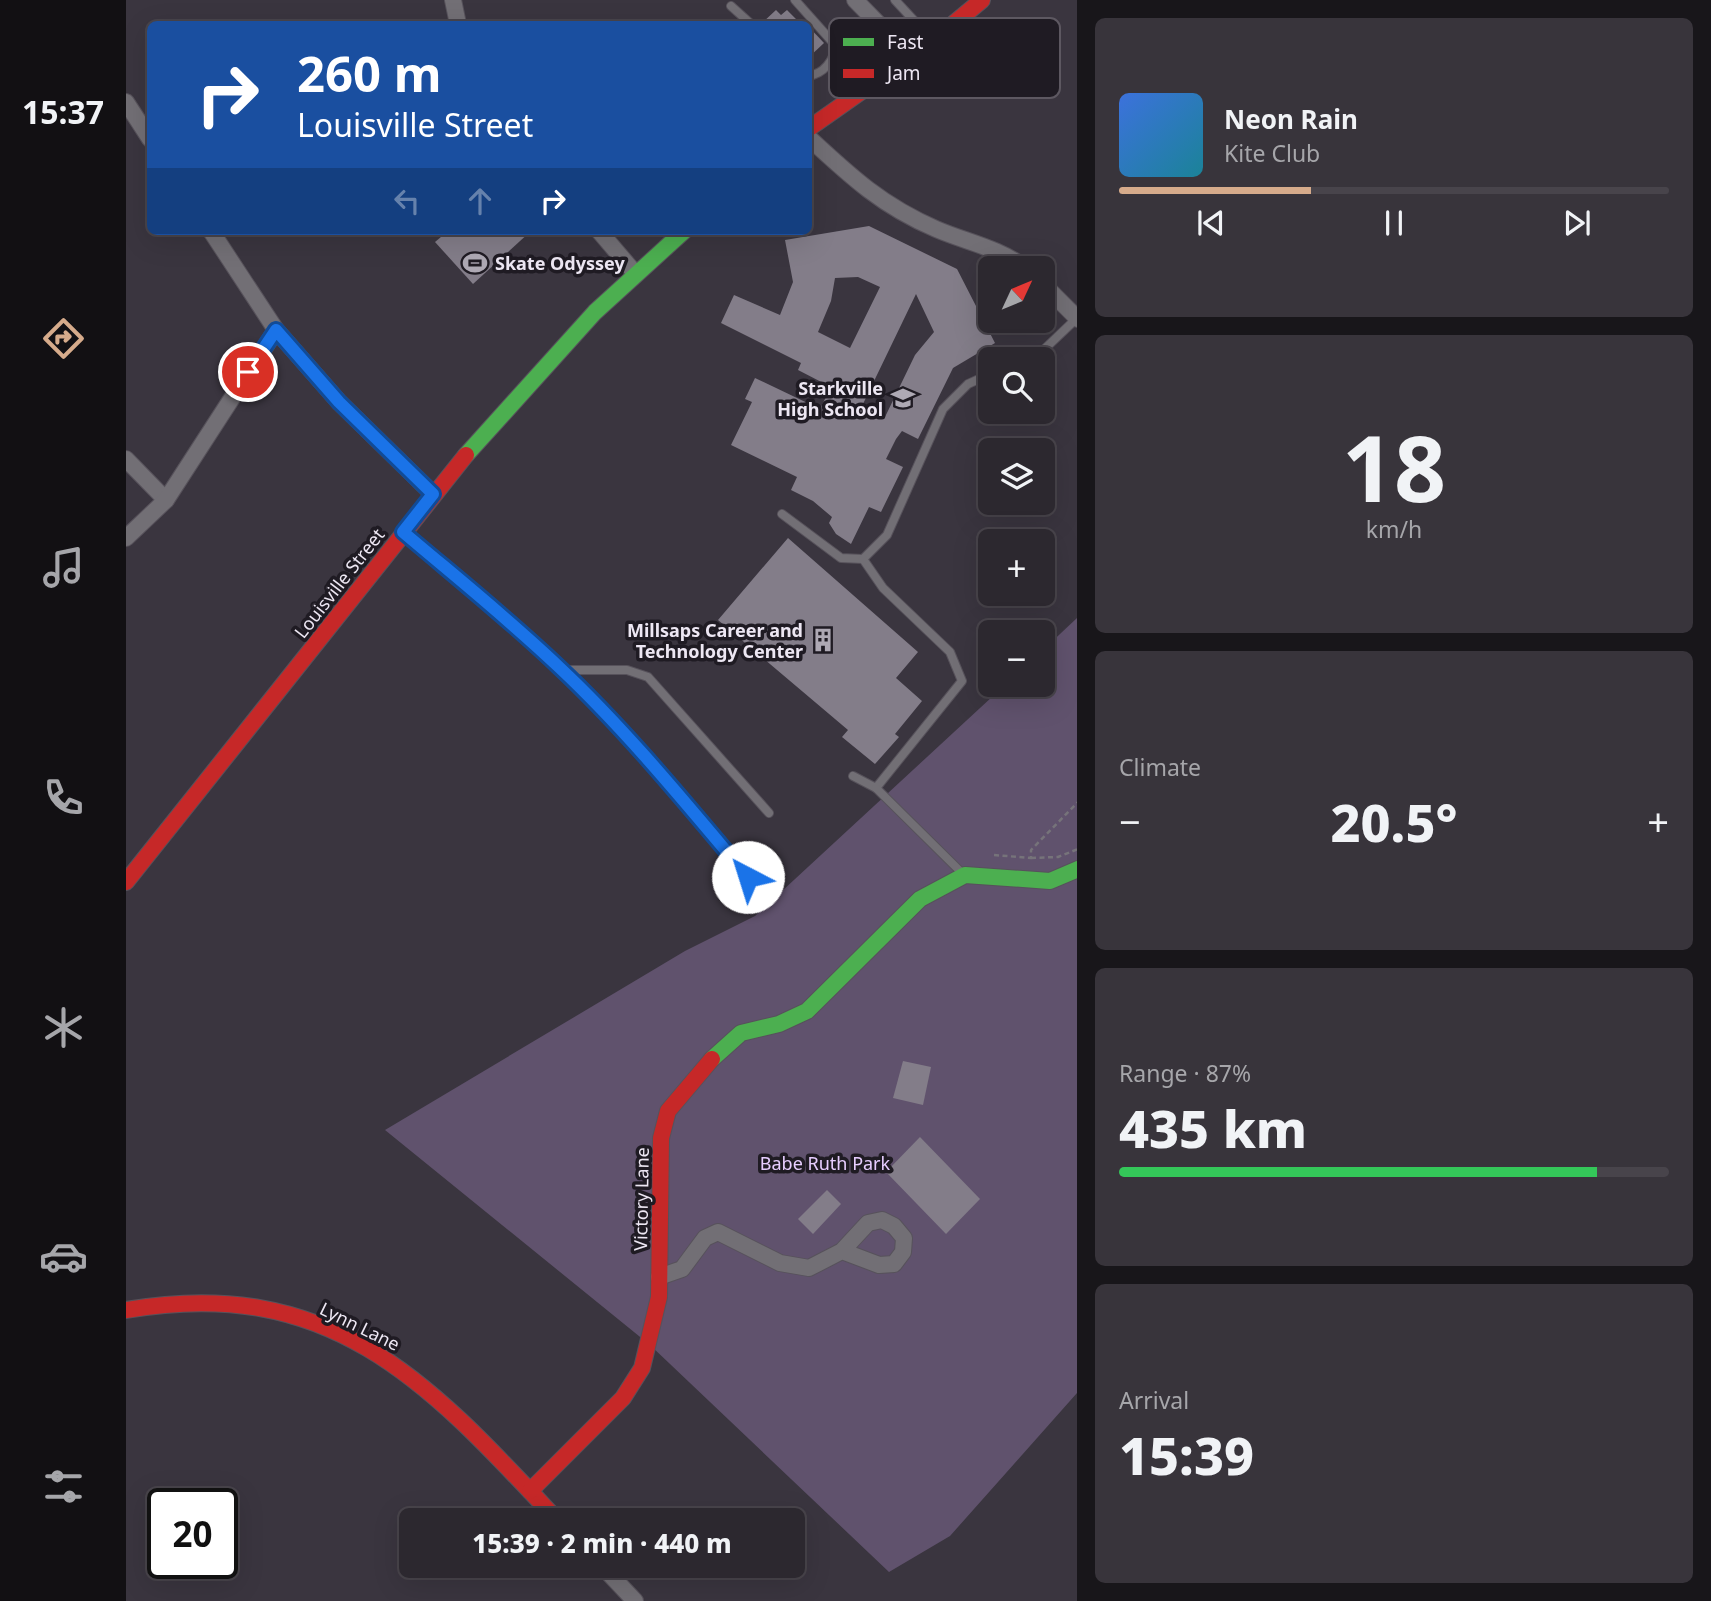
<!DOCTYPE html>
<html lang="en">
<head>
<meta charset="utf-8">
<style>
  body { margin:0; font-family:"Noto Sans",sans-serif; background:#38343b; color:#f1f3f6; height:100vh; display:flex; flex-direction:column; font-size:26px; white-space:nowrap }
  * { box-sizing:border-box; margin:0 }
  p { font-size:23px; color:#a6a6aa }
  .icon { flex:none; width:38px; height:38px; fill:none; stroke:currentColor; stroke-width:2; stroke-linecap:round; stroke-linejoin:round }
  .map { position:relative; flex:1; overflow:hidden }
  .panel { display:flex; flex-direction:column; gap:18px; padding:18px; background:#18161a; width:634px }
  .panel>* { flex:none }
  .top-card { position:absolute; left:21px; top:21px; width:665px; height:214px; border-radius:10px; box-shadow:0 7px 28px #0002,0 0 0 2px #48444b; background:#1a4fa0; color:#fff; overflow:hidden }
  .needle { width:46px; rotate:46deg }
  .tools { position:absolute; left:852px; top:256px; display:grid; gap:14px }
  .tools a { display:grid; place-items:center; width:77px; height:77px; border-radius:10px; background:#2c282f; box-shadow:0 7px 28px #0002,0 0 0 2px #48444b; font-size:35px }
  .speed { position:absolute; left:21px; top:1488px; display:flex; gap:14px; font-size:35px; font-weight:700; text-align:center }
  .speed>* { display:grid; place-content:center; width:91px; height:91px; border-radius:50%; background:#2c282f; box-shadow:0 7px 28px #0002,0 0 0 2px #48444b; line-height:1 }
  .speed .limit { border:4px solid #111; border-radius:10px; background:#fff; color:#111 }
  .pin { position:absolute; display:grid; place-items:center; width:60px; height:60px; color:#fff; margin:-30px; border:4px solid #fff; border-radius:50%; box-shadow:0 2px 7px #0007 }
  .me { position:absolute; width:77px; margin:-38px; rotate:320deg; stroke-linejoin:round; filter:drop-shadow(0 0 5px #0008) }
  .turn { display:flex; align-items:center; gap:24px; height:147px; padding:0 35px; font-size:32px }
  .turn .icon { width:91px; height:91px; stroke-width:2.5 }
  .turn b { display:block; font-size:49px; line-height:60px }
  .lanes { display:flex; align-items:center; height:66px; padding:0 35px; background:#0003; justify-content:center; gap:35px; direction:ltr }
  .lanes .off { opacity:.35 }
  .big { font-size:52px; font-weight:800; line-height:1.1 }
  .panel .tile { flex:1; display:flex; flex-direction:column; justify-content:center; gap:10px; min-width:0; padding:0 24px; border-radius:10px; background:#38343b }
  .panel .dial { align-items:center; gap:0 }
  .dial b { font-size:91px; line-height:1 }
  .song { display:flex; align-items:center; gap:21px }
  .cover { width:84px; height:84px; border-radius:10px; background:linear-gradient(135deg,hsl(220 70% 55%),hsl(190 70% 35%)) }
  .played { height:7px; border-radius:4px; background:linear-gradient(90deg,#d6ab8b 35%,#48444b 35%) }
  .keys { display:flex; justify-content:space-around; direction:ltr }
  .heat { display:flex; justify-content:space-between; align-items:center; font-size:38px; direction:ltr }
  .charge { height:10px; border-radius:5px; background:linear-gradient(90deg,#34c759 87%,#48444b 0) }
  .trip { position:absolute; left:273px; top:1508px; width:406px; height:70px; border-radius:10px; background:#2c282f; box-shadow:0 7px 28px #0002,0 0 0 2px #48444b; font-weight:800; line-height:70px; text-align:center }
  main { display:flex; flex:1; min-height:0 }
  .dock { display:flex; flex-direction:column; width:126px; justify-content:space-around; align-items:center; background:#121013; color:#a6a6aa }
  .dock .icon { width:49px; height:49px }
  .dock .current { color:#d6ab8b }
  .dock b { font-size:32px; color:#f1f3f6 }
  .map>svg:first-child { display:block }
  .green { fill:#60526d }
  .building { fill:#837d89; fill-rule:evenodd }
  .lines { fill:none; stroke-linecap:round; stroke-linejoin:round }
  .lane-casing { stroke:#57525b; stroke-width:10 }
  .street-casing { stroke:#57525b; stroke-width:18 }
  .fast-casing { stroke:#57525b; stroke-width:18 }
  .jam-casing { stroke:#57525b; stroke-width:18 }
  .path { stroke:#76737a; stroke-width:2.5; stroke-dasharray:5 3.5; stroke-linecap:butt }
  .lane { stroke:#726f75; stroke-width:8 }
  .street { stroke:#726f75; stroke-width:16 }
  .fast { stroke:#4caf50; stroke-width:16 }
  .jam { stroke:#c62828; stroke-width:16 }
  .route-casing { stroke:#114b97; stroke-width:18 }
  .route { stroke:#1a73e8; stroke-width:12 }
  .labels { text-anchor:middle; dominant-baseline:central; stroke-width:7; stroke-linejoin:round; paint-order:stroke }
  .poi-label { font-size:18px; font-weight:bold; fill:#ede7f3; stroke:#1f1b23; text-anchor:end }
  .street-label { font-size:18px; fill:#ede7f3; stroke:#1f1b23 }
  .park-label { font-size:18px; fill:#e7cdff; stroke:#1f1b23 }
  .key { fill:#1f1b23; stroke:#5d5861; stroke-width:2 }
  .key-label { font-size:19px; fill:#ede7f3 }
</style>
</head>
<body>
<main>
<nav class="dock">
<b>15:37</b>
<svg class="icon current" aria-label="directions" viewBox="0 0 24 24"><path d="M12 3l9 9-9 9-9-9zM9 14v-3h6M13 9l2 2-2 2"/></svg>
<svg class="icon" aria-label="music" viewBox="0 0 24 24"><path d="M9 18V5l10-2v13"/><circle cx="6" cy="18" r="3"/><circle cx="16" cy="16" r="3"/></svg>
<svg class="icon" aria-label="phone" viewBox="0 0 24 24"><path d="M5 4h4l2 5-3 2q2 4 5 5l2-3 5 2v4C11 20 4 13 5 4z"/></svg>
<svg class="icon" aria-label="climate" viewBox="0 0 24 24"><path d="M12 3v18M4 7l16 10M4 17L20 7"/></svg>
<svg class="icon" aria-label="car" viewBox="0 0 24 24"><path d="M5 17H2v-5l4-1 3-4h7l3 4 3 1v5h-3M9 17h6M6 11h13"/><circle cx="7" cy="17" r="2"/><circle cx="17" cy="17" r="2"/></svg>
<svg class="icon" aria-label="filters" viewBox="0 0 24 24"><path d="M4 7h16M4 17h16"/><circle cx="9" cy="7" r="2"/><circle cx="15" cy="17" r="2"/></svg>
</nav>
<div class="map">
<svg width="952" height="1601" viewBox="0 0 952 1601">
  <rect width="100%" height="100%" fill="#3a353f"/>
  <polygon class="green" points="951,618 951,1393 824,1536 763,1572 524,1345 259,1130 559,951 629,916 880,684 917,684 917,650"/>
  <g class="building">
    <polygon points="650,10 655,15 661,10 675,24 635,24"/>
    <polygon points="682,26 698,43 682,58"/>
    <path d="M 743,226 L 831,269 L 869,343 L 827,368 L 792,439 L 776,431 L 770,439 L 760,459 L 777,467 L 755,512 L 743,507 L 725,544 L 710,534 L 703,523 L 706,517 L 687,501 L 665,490 L 671,477 L 605,445 L 626,402 L 619,399 L 629,378 L 694,409 L 705,387 L 672,370 L 675,363 L 595,323 L 608,295 L 654,315 L 667,282 L 659,240 ZM 732,277 L 754,287 L 724,348 L 692,332 L 705,301 L 709,278 ZM 790,294 L 808,332 L 789,355 L 759,417 L 736,406 Z"/>
    <polygon points="322,231 405,231 347,284 309,242"/>
    <polygon points="662,538 792,652 770,678 796,701 769,734 773,737 749,764 716,737 722,730 592,620"/>
    <polygon points="777,1061 805,1067 797,1105 767,1098"/>
    <polygon points="794,1137 854,1199 820,1234 760,1172"/>
    <polygon points="701,1190 715,1204 687,1234 672,1219"/>
  </g>
  <g class="lines">
    <g class="lane-casing">
      <g id="lane">
        <path d="M 669,0 L 710,46 C 708,60 698,74 682,76"/>
        <polyline points="769,0 807,41"/>
        <polyline points="605,6 625,24"/>
        <polyline points="908,359 951,318"/>
        <polyline points="656,514 715,558 737,559 761,535 817,409 842,384 864,374"/>
        <polyline points="279,534 437,670 552,793 622,877"/>
        <polyline points="437,670 501,670 522,677 643,813"/>
        <polyline points="727,776 750,788 836,681 824,652 757,588 737,559"/>
        <polyline points="750,788 836,873"/>
      </g>
    </g>
    <g class="street-casing">
      <g id="street">
        <polyline points="327,0 332,24"/>
        <polyline points="729,0 783,55"/>
        <polyline points="0,102 24,139"/>
        <path d="M 682,137 C 724,176 756,206 810,229 C 840,242 873,248 899,268"/>
        <polyline points="85,231 150,330 213,402 307,494"/>
        <polyline points="473,231 508,272"/>
        <polyline points="917,284 952,319"/>
        <polyline points="0,459 40,500"/>
        <polyline points="0,538 40,500 150,330"/>
        <polyline points="533,1277 556,1269 579,1238 592,1232 654,1263 683,1268 716,1251 753,1265 768,1264 777,1252 778,1238 768,1226 756,1220 742,1223 716,1251"/>
        <polyline points="476,1566 509,1601"/>
      </g>
    </g>
    <g class="fast-casing">
      <g id="fast">
        <polyline points="340,455 469,312 558,231"/>
        <polyline points="586,1059 615,1033 653,1024 681,1011 794,899 839,875 924,881 952,869"/>
      </g>
    </g>
    <g class="jam-casing">
      <g id="jam">
        <polyline points="682,129 807,41 856,0"/>
        <polyline points="0,882 340,455"/>
        <path d="M 0,1310 C 206,1274 304,1384 432,1521"/>
        <polyline points="404,1491 497,1398 516,1368 533,1297 535,1138 542,1111 586,1059"/>
      </g>
    </g>
    <g class="path">
      <polyline points="868,855 905,858 905,850 952,802"/>
      <polyline points="905,858 932,857 952,849"/>
    </g>
    <use href="#lane" class="lane"/>
    <use href="#street" class="street"/>
    <use href="#fast" class="fast"/>
    <use href="#jam" class="jam"/>
  </g>
  <g class="lines">
    <g class="route-casing">
      <path id="route" d="M 122,372 L 150,330 L 213,402 L 307,494 L 277,532 C 330,577 384,620 434,668 C 502,732 562,806 622,877"/>
    </g>
    <use href="#route" class="route"/>
  </g>
  <defs>
    <g id="stadium-bare" transform="scale(1.89)"><path d="M0-5a6.5 5 0 1 0 0 10a6.5 5 0 1 0 0-10ZM-3.5-1.8h7v3.6h-7Z" fill="#aea9b4" stroke="#1f1b23" stroke-width="2.5" paint-order="stroke"/></g>
    <g id="school-bare" transform="scale(1.89)"><path d="M0-5L7-2L0 1L-7-2ZM-4 1L0 2.5L4 1V4Q0 6-4 4Z" fill="#aea9b4" stroke="#1f1b23" stroke-width="2.5" paint-order="stroke"/></g>
    <g id="building-bare" transform="scale(1.89)"><path d="M-4-6H4V6H1V3H-1V6H-4ZM-2.5-4.3h1.7v1.8h-1.7ZM.8-4.3h1.7v1.8H.8ZM-2.5-1h1.7V.8h-1.7ZM.8-1h1.7V.8H.8Z" fill="#aea9b4" stroke="#1f1b23" stroke-width="2.5" paint-order="stroke"/></g>
  </defs>
  <g fill-rule="evenodd">
    <use href="#stadium-bare" x="349" y="263"/>
    <use href="#school-bare" x="777" y="398"/>
    <use href="#building-bare" x="697" y="640"/>
  </g>
  <g class="labels">
    <g class="poi-label">
      <text x="369" y="263" text-anchor="start">Skate Odyssey</text>
      <text x="757" y="388">Starkville<tspan x="757" dy="21">High School</tspan></text>
      <text x="677" y="630">Millsaps Career and<tspan x="677" dy="21">Technology Center</tspan></text>
    </g>
    <g class="street-label">
      <text transform="translate(213 583) rotate(-52)">Louisville Street</text>
      <text transform="translate(515 1199) rotate(-89)">Victory Lane</text>
      <text transform="translate(234 1326) rotate(26)">Lynn Lane</text>
    </g>
    <g class="park-label">
      <text x="699" y="1163">Babe Ruth Park</text>
    </g>
  </g>
  <rect x="703" y="18" width="231" height="80" rx="10" class="key"/>
  <rect x="717" y="38" width="31" height="8" fill="#4caf50"/>
  <rect x="717" y="69" width="31" height="9" fill="#c62828"/>
  <g class="key-label">
    <text x="761" y="49">Fast</text>
    <text x="761" y="80">Jam</text>
  </g>
</svg>
<div class="tools">
<a><svg class="needle" viewBox="-14 -14 28 28"><path d="M0-13l5 13h-10z" fill="#e53935"/><path d="M0 13l5-13h-10z" fill="#a6a6aa"/></svg></a>
<a><svg class="icon" aria-label="search" viewBox="0 0 24 24"><circle cx="10" cy="10" r="6"/><path d="M15 15l6 6"/></svg></a>
<a><svg class="icon" aria-label="layers" viewBox="0 0 24 24"><path d="M12 4l9 5-9 5-9-5zM3 14l9 5 9-5"/></svg></a>
<a>+</a>
<a>−</a>
</div>
<div class="speed"><div class="limit">20</div></div>
<div class="pin" style="left:122px;top:372px;background:#d93025"><svg class="icon" aria-label="arrive" viewBox="0 0 24 24"><path d="M6 21V4h12l-3 4 3 4H6"/></svg></div>
<svg class="me" style="left:622px;top:877px" viewBox="-20 -20 40 40"><circle r="19" fill="#fff"/><path d="M0-13L10 11 0 6-10 11z" fill="#1a73e8"/></svg>
<div class="trip">15:39 · 2 min · 440 m</div>
<div class="top-card">
<div class="turn"><svg class="icon" aria-label="right" viewBox="0 0 24 24"><path d="M7 20v-9h11M14 6l5 5-5 5"/></svg><div><b>260 m</b>Louisville Street</div></div>
<div class="lanes"><svg class="icon off" aria-label="left" viewBox="0 0 24 24"><path d="M17 20v-9H6M10 6l-5 5 5 5"/></svg><svg class="icon off" aria-label="ahead" viewBox="0 0 24 24"><path d="M12 20V5M6 11l6-6 6 6"/></svg><svg class="icon" aria-label="right" viewBox="0 0 24 24"><path d="M7 20v-9h11M14 6l5 5-5 5"/></svg></div>
</div>
</div>
<section class="panel">
<div class="tile">
<div class="song"><i class="cover"></i><div><b>Neon Rain</b><p>Kite Club</p></div></div>
<div class="played"></div>
<div class="keys"><svg class="icon" aria-label="previous" viewBox="0 0 24 24"><path d="M18 5L8 12l10 7zM5 5v14"/></svg><svg class="icon" aria-label="pause" viewBox="0 0 24 24"><path d="M8 5v14M16 5v14"/></svg><svg class="icon" aria-label="next" viewBox="0 0 24 24"><path d="M6 5l10 7-10 7zM19 5v14"/></svg></div>
</div>
<div class="tile dial"><b>18</b><p>km/h</p></div>
<div class="tile"><p>Climate</p>
<div class="heat"><a>−</a><b class="big">20.5°</b><a>+</a></div>
</div>
<div class="tile"><p>Range · 87%</p><b class="big">435 km</b><div class="charge"></div></div>
<div class="tile"><p>Arrival</p><b class="big">15:39</b></div>
</section>
</main>
</body>
</html>
